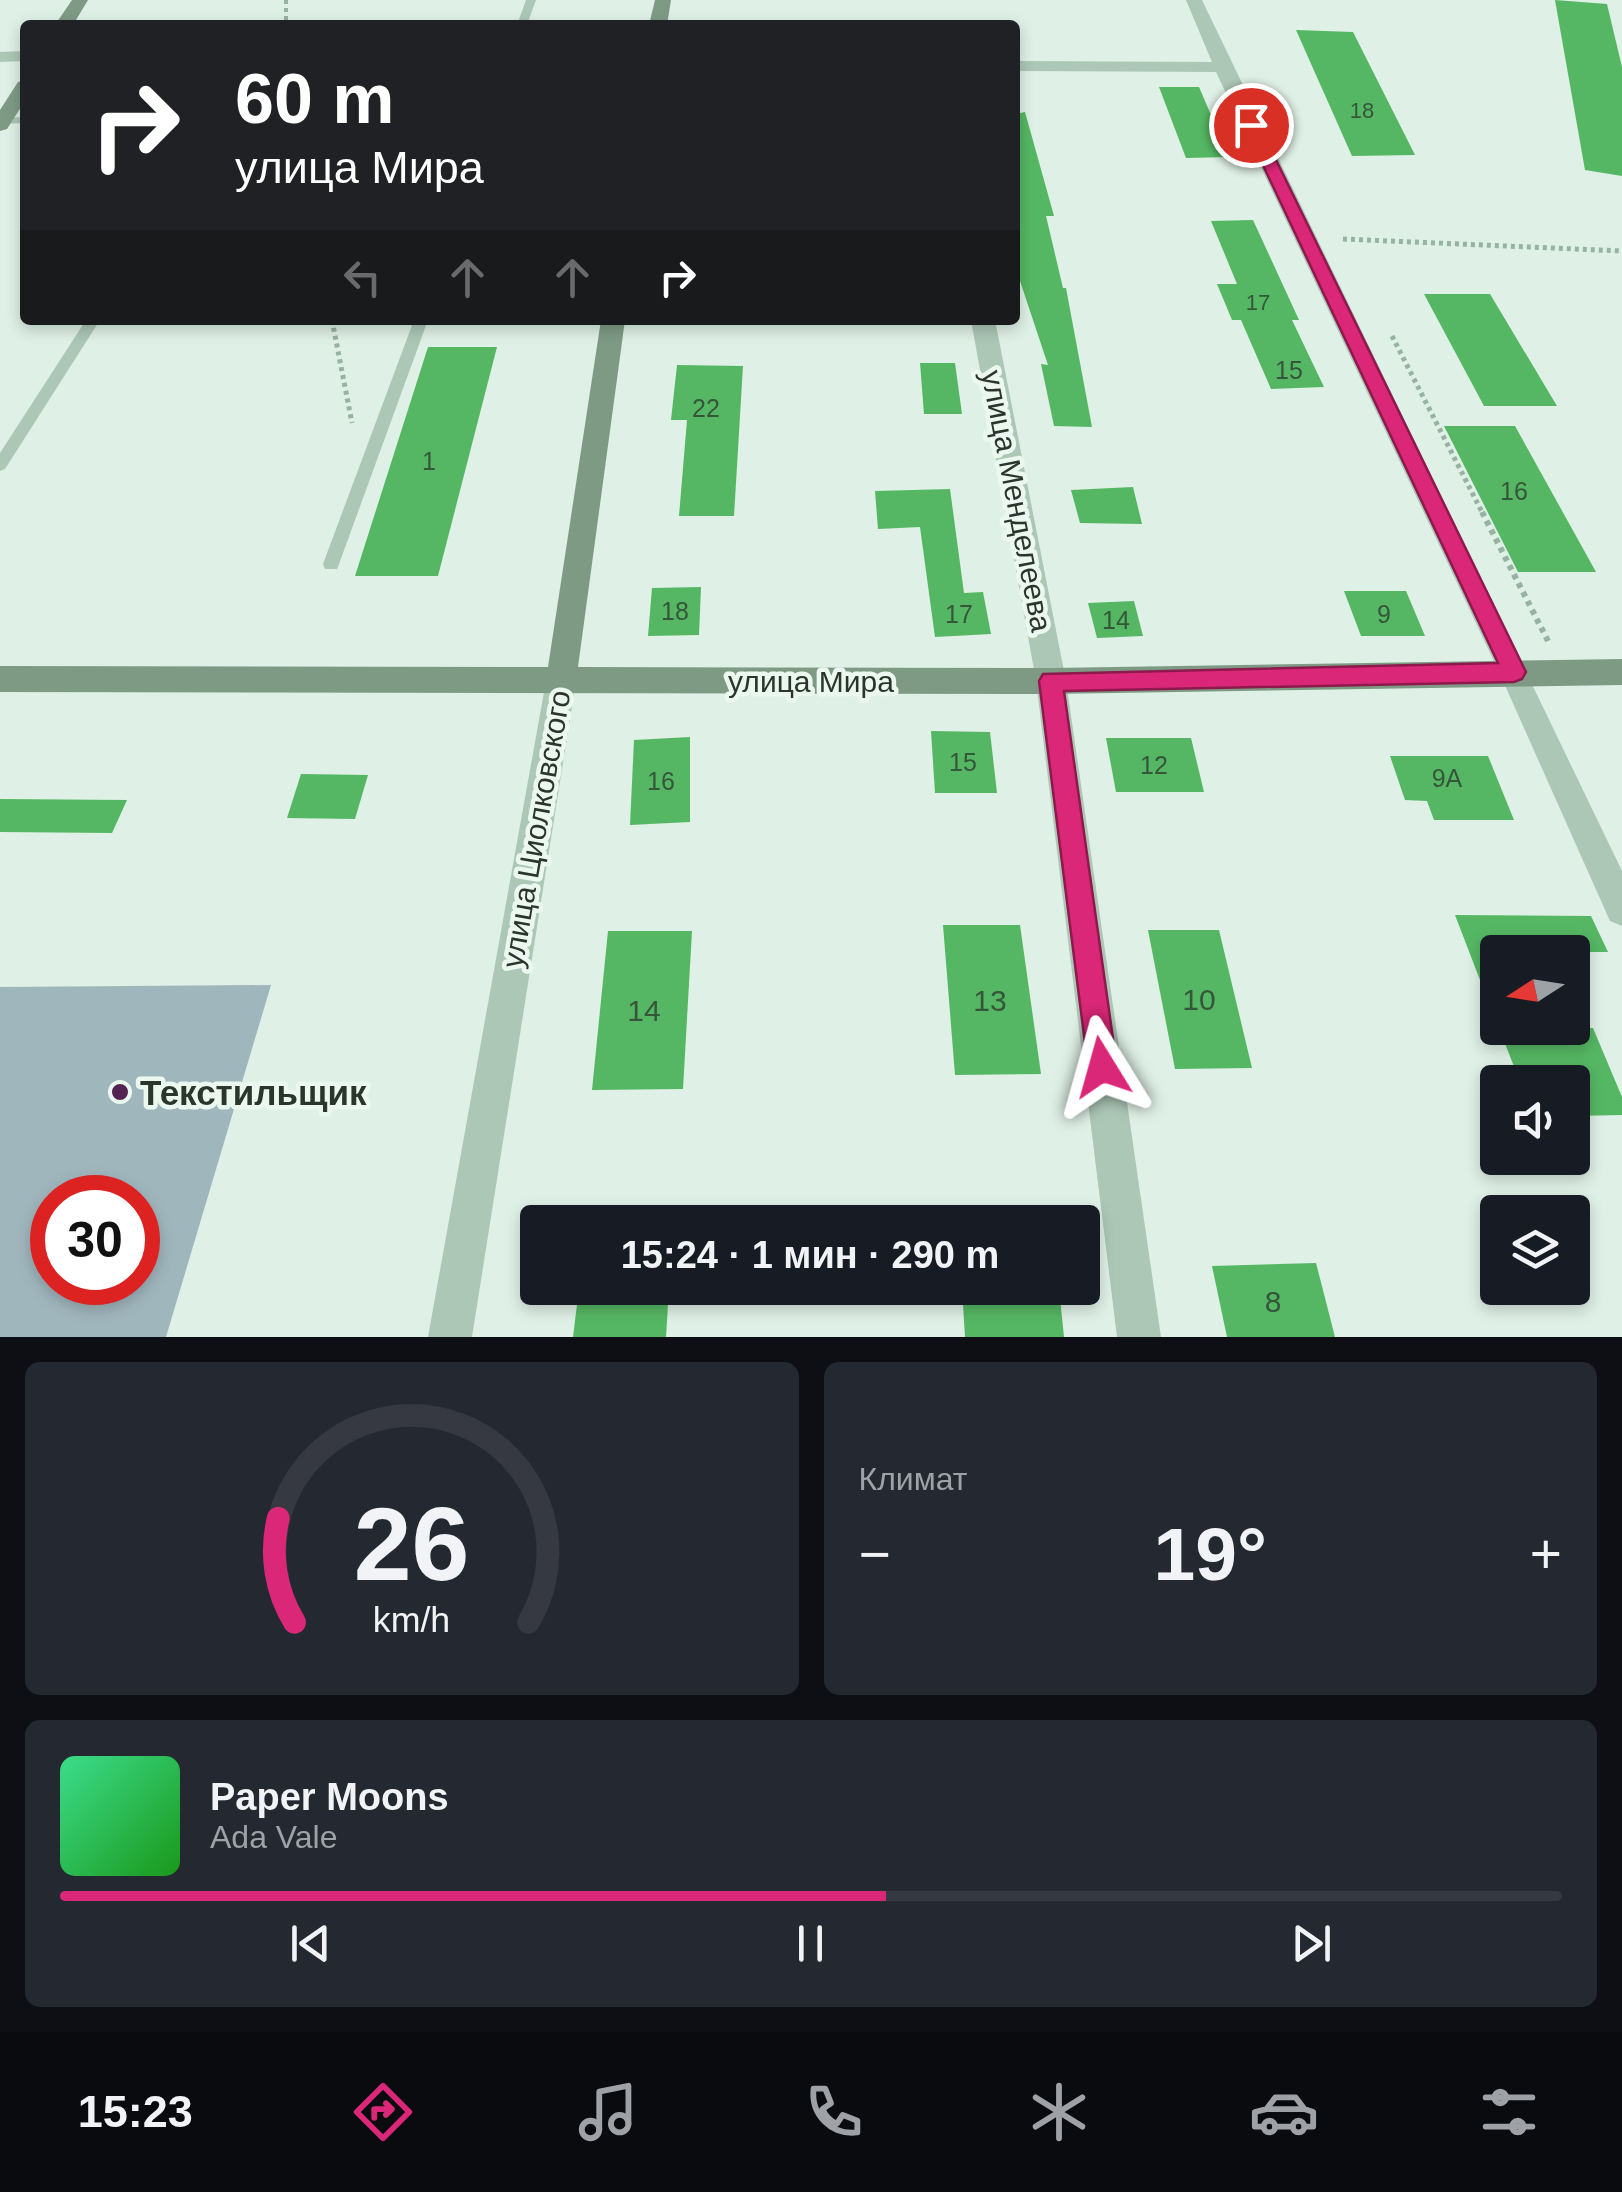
<!DOCTYPE html>
<html lang="ru">
<head>
<meta charset="utf-8">
<style>
  body { margin:0; font-family:Helvetica,sans-serif; background:#242831; color:#f1f3f6; height:100vh; display:flex; flex-direction:column; font-size:38px; white-space:nowrap }
  * { box-sizing:border-box; margin:0 }
  p { font-size:32px; color:#9ea1a6 }
  .icon { flex:none; width:55px; height:55px; fill:none; stroke:currentColor; stroke-width:2; stroke-linecap:round; stroke-linejoin:round }
  .map { position:relative; height:1337px; overflow:hidden }
  .details { display:flex; flex-direction:column; gap:25px; padding:25px; background:#0d0f14; flex:1 }
  .details>* { flex:none }
  .hud { position:absolute; left:20px; top:20px; width:1000px; height:305px; border-radius:10px; box-shadow:0 5px 15px #0003; background:#202124; color:#fff; overflow:hidden }
  .needle { width:65px; rotate:258deg }
  .tools { position:absolute; left:1480px; top:935px; display:grid; gap:20px }
  .tools a { display:grid; place-items:center; width:110px; height:110px; border-radius:10px; background:#171b24; box-shadow:0 5px 15px #0003; font-size:50px }
  .speed { position:absolute; left:30px; top:1175px; display:flex; gap:20px; font-size:50px; font-weight:700; text-align:center }
  .speed>* { display:grid; place-content:center; width:130px; height:130px; border-radius:50%; background:#171b24; box-shadow:0 5px 15px #0003; line-height:1 }
  .speed .limit { border:15px solid #d22; background:#fff; color:#111 }
  .pin { position:absolute; display:grid; place-items:center; width:85px; height:85px; color:#fff; margin:-42px; border:5px solid #fff; border-radius:50%; box-shadow:0 2px 10px #0007 }
  .me { position:absolute; width:110px; margin:-55px; rotate:352deg; stroke-linejoin:round; filter:drop-shadow(0 0 8px #0008) }
  .turn { display:flex; align-items:center; gap:35px; height:210px; padding:0 50px; font-size:45px }
  .turn .icon { width:130px; height:130px; stroke-width:2.5 }
  .turn b { display:block; font-size:70px; line-height:85px }
  .lanes { display:flex; align-items:center; height:95px; padding:0 50px; background:#0003; justify-content:center; gap:50px; direction:ltr }
  .lanes .off { opacity:.35 }
  .big { font-size:75px; font-weight:700; line-height:1.1 }
  .details .widget { flex:1; display:flex; flex-direction:column; justify-content:center; gap:15px; min-width:0; padding:0 35px; border-radius:15px; background:#242831 }
  .details .dial { align-items:center; gap:0 }
  .dial svg { height:260px; overflow:visible; fill:none; stroke:#363941; stroke-width:7; stroke-linecap:round; text-anchor:middle }
  .dial text { fill:#f1f3f6; stroke:none }
  .song { display:flex; align-items:center; gap:30px }
  .cover { width:120px; height:120px; border-radius:15px; background:linear-gradient(135deg,hsl(150 70% 55%),hsl(120 70% 35%)) }
  .played { height:10px; border-radius:5px; background:linear-gradient(90deg,#db2777 55%,#363941 55%) }
  .keys { display:flex; justify-content:space-around; direction:ltr }
  .heat { display:flex; justify-content:space-between; align-items:center; font-size:55px; direction:ltr }
  .details .tiles { flex:1; display:grid; gap:25px; grid-template-columns:1fr 1fr }
  .widget:last-child { grid-column:span 2 }
  .trip { position:absolute; left:520px; top:1205px; width:580px; height:100px; border-radius:10px; background:#171b24; box-shadow:0 5px 15px #0003; font-weight:700; line-height:100px; text-align:center }
  .tabs { display:flex; height:160px; justify-content:space-around; align-items:center; background:#090b0e; color:#9ea1a6 }
  .tabs .icon { width:70px; height:70px }
  .tabs .selected { color:#db2777 }
  .tabs b { font-size:45px; color:#f1f3f6 }
  .map>svg:first-child { display:block }
  .green { fill:#a0b6bd; fill-rule:evenodd }
  .building { fill:#55b763 }
  .lines { fill:none; stroke-linecap:round; stroke-linejoin:round }
  .path-far2 { stroke:#96b2a0; stroke-width:4; stroke-dasharray:4 4; stroke-linecap:butt }
  .path-far1 { stroke:#96b2a0; stroke-width:5; stroke-dasharray:4 4; stroke-linecap:butt }
  .path { stroke:#96b2a0; stroke-width:6; stroke-dasharray:5 5; stroke-linecap:butt }
  .lane { fill:#acc7b6; fill-rule:evenodd }
  .street { fill:#acc7b6; fill-rule:evenodd }
  .secondary { fill:#7e9a85; fill-rule:evenodd }
  .route { fill:#db2777; stroke:#8e194d; stroke-width:2.5 }
  .poi-dot { fill:#512452; stroke:#ebf8f0; stroke-width:4 }
  .labels { text-anchor:middle; dominant-baseline:central; stroke-width:9; stroke-linejoin:round; paint-order:stroke }
  .far-number-label { font-size:22px; fill:#35563a }
  .number-label { font-size:25px; fill:#35563a }
  .street-label { font-size:30px; fill:#2a352c; stroke:#ebf8f0 }
  .near-number-label { font-size:30px; fill:#35563a }
  .near-poi-label { font-size:35px; font-weight:bold; fill:#2a352c; stroke:#ebf8f0; text-anchor:start }
</style>
</head>
<body>
<div class="map">
<svg width="1622" height="1337" viewBox="0 0 1622 1337">
  <rect width="100%" height="100%" fill="#dff0e6"/>
  <path class="green" d="M 271,985 L 166,1337 L 0,1337 L 0,987 ZM 52,1198 L 138,1198 L 138,1282 L 52,1282 Z"/>
  <g class="building">
    <polygon points="1555,0 1607,4 1622,67 1622,176 1585,170"/>
    <polygon points="1296,30 1353,32 1415,155 1352,156"/>
    <polygon points="1159,87 1199,87 1229,157 1186,158"/>
    <polygon points="1025,112 1054,216 1046,216 1063,288 1066,288 1092,427 1054,426 1041,364 1048,365 1015,266 1015,114"/>
    <polygon points="1253,220 1299,320 1292,320 1324,387 1271,389 1241,320 1232,320 1217,284 1237,284 1211,221"/>
    <polygon points="1424,294 1490,294 1557,406 1484,406"/>
    <polygon points="428,347 497,347 438,576 355,576"/>
    <polygon points="920,363 955,363 962,414 924,414"/>
    <polygon points="677,365 743,366 734,516 679,516 687,420 671,420"/>
    <polygon points="1444,426 1515,426 1596,572 1518,572"/>
    <polygon points="1133,487 1142,524 1080,523 1071,490"/>
    <polygon points="950,489 964,593 983,592 991,634 935,637 920,527 878,529 875,491"/>
    <polygon points="701,587 699,635 648,636 652,588"/>
    <polygon points="1344,591 1406,591 1425,636 1361,636"/>
    <polygon points="1134,601 1143,636 1097,638 1088,603"/>
    <polygon points="931,731 990,732 997,793 935,793"/>
    <polygon points="690,737 690,822 630,825 634,740"/>
    <polygon points="1106,738 1191,738 1204,792 1116,792"/>
    <polygon points="1390,756 1488,756 1514,820 1434,820 1427,801 1405,800"/>
    <polygon points="301,774 368,775 355,819 287,818"/>
    <polygon points="0,799 127,800 112,833 0,832"/>
    <polygon points="1455,915 1591,916 1608,952 1498,952 1495,1019"/>
    <polygon points="943,925 1020,925 1041,1074 955,1075"/>
    <polygon points="1148,930 1219,930 1252,1068 1175,1069"/>
    <polygon points="608,931 692,931 683,1089 592,1090"/>
    <polygon points="1499,1028 1593,1028 1622,1097 1622,1115 1572,1116 1572,1082 1520,1082"/>
    <polygon points="1316,1263 1335,1337 1227,1337 1212,1266"/>
    <polygon points="579,1288 669,1288 666,1337 573,1337"/>
    <polygon points="962,1288 1059,1288 1064,1337 965,1337"/>
  </g>
  <g class="lines">
    <polyline class="path-far2" points="286,0 286,25"/>
    <g class="path-far1">
      <polyline points="1343,239 1622,251"/>
      <polyline points="332,320 352,423"/>
      <polyline points="1392,336 1483,514"/>
    </g>
    <polyline class="path" points="1482,512 1548,641"/>
    <g class="lane">
      <polygon points="526,0 536,0 527,25 517,25"/>
      <polygon points="25,117 25,123 0,124 0,118"/>
      <polygon points="86,320 100,320 5,469 0,471 0,453"/>
      <polygon points="414,320 428,320 339,564 337,569 325,569 323,564"/>
    </g>
    <g class="street">
      <polygon points="1186,0 1202,0 1622,871 1622,926 1610,921 1499,672 1216,72 1015,71 1015,61 1212,62"/>
      <polygon points="25,51 25,61 0,62 0,52"/>
      <polygon points="971,320 995,320 1066,681 1161,1337 1117,1337 1036,681"/>
      <polygon points="561,668 572,672 576,681 472,1337 428,1337 546,681 550,672"/>
    </g>
    <g class="secondary">
      <polygon points="72,0 88,0 73,25 55,25"/>
      <polygon points="655,0 671,0 667,25 649,25"/>
      <polygon points="25,80 25,101 7,129 0,131 0,110 18,82"/>
      <polygon points="601,320 625,320 578,667 1051,668 1622,659 1622,685 1051,694 0,692 0,666 548,667"/>
    </g>
  </g>
  <polygon class="route" points="1251,121 1259,125 1526,672 1522,679 1514,682 1064,691 1117,1067 1113,1077 1102,1081 1092,1077 1088,1067 1039,681 1043,674 1498,663 1244,125"/>
  <circle class="poi-dot" cx="120" cy="1092" r="10"/>
  <g class="labels">
    <g class="far-number-label">
      <text x="1362" y="110">18</text>
      <text x="1258" y="302">17</text>
    </g>
    <g class="number-label">
      <text x="1289" y="370">15</text>
      <text x="706" y="408">22</text>
      <text x="429" y="461">1</text>
      <text x="1514" y="491">16</text>
      <text x="675" y="611">18</text>
      <text x="959" y="614">17</text>
      <text x="1384" y="614">9</text>
      <text x="1116" y="620">14</text>
      <text x="963" y="762">15</text>
      <text x="1154" y="765">12</text>
      <text x="1447" y="778">9А</text>
      <text x="661" y="781">16</text>
    </g>
    <g class="street-label">
      <text transform="translate(1017 501) rotate(79)">улица Менделеева</text>
      <text x="811" y="681">улица Мира</text>
      <text transform="translate(536 829) rotate(-80)">улица Циолковского</text>
    </g>
    <g class="near-number-label">
      <text x="1199" y="999">10</text>
      <text x="990" y="1000">13</text>
      <text x="644" y="1010">14</text>
      <text x="1273" y="1301">8</text>
    </g>
    <g class="near-poi-label">
      <text x="140" y="1092">Текстильщик</text>
    </g>
  </g>
</svg>
<div class="tools">
<a><svg class="needle" viewBox="-14 -14 28 28"><path d="M0-13l5 13h-10z" fill="#e53935"/><path d="M0 13l5-13h-10z" fill="#9ea1a6"/></svg></a>
<a><svg class="icon" aria-label="sound" viewBox="0 0 24 24"><path d="M4 9h4l5-4v14l-5-4H4zM17 9q2 3 0 6"/></svg></a>
<a><svg class="icon" aria-label="layers" viewBox="0 0 24 24"><path d="M12 4l9 5-9 5-9-5zM3 14l9 5 9-5"/></svg></a>
</div>
<div class="speed"><div class="limit">30</div></div>
<div class="pin" style="left:1251px;top:125px;background:#d93025"><svg class="icon" aria-label="arrive" viewBox="0 0 24 24"><path d="M6 21V4h12l-3 4 3 4H6"/></svg></div>
<svg class="me" style="left:1102px;top:1067px" viewBox="-20 -20 40 40"><path d="M0-17L14 15 0 8-14 15z" fill="#db2777" stroke="#fff" stroke-width="4"/></svg>
<div class="trip">15:24 · 1 мин · 290 m</div>
<div class="hud">
<div class="turn"><svg class="icon" aria-label="right" viewBox="0 0 24 24"><path d="M7 20v-9h11M14 6l5 5-5 5"/></svg><div><b>60 m</b>улица Мира</div></div>
<div class="lanes"><svg class="icon off" aria-label="left" viewBox="0 0 24 24"><path d="M17 20v-9H6M10 6l-5 5 5 5"/></svg><svg class="icon off" aria-label="ahead" viewBox="0 0 24 24"><path d="M12 20V5M6 11l6-6 6 6"/></svg><svg class="icon off" aria-label="ahead" viewBox="0 0 24 24"><path d="M12 20V5M6 11l6-6 6 6"/></svg><svg class="icon" aria-label="right" viewBox="0 0 24 24"><path d="M7 20v-9h11M14 6l5 5-5 5"/></svg></div>
</div>
</div>
<section class="details">
<div class="tiles">
<div class="widget dial"><svg viewBox="0 0 100 80">
<path d="M14 69A42 42 0 1 1 86 69"/>
<path d="M14 69A42 42 0 0 1 9 37" stroke="#db2777"/>
<text x="50" y="56" font-size="32" font-weight="700">26</text>
<text x="50" y="72" font-size="11">km/h</text>
</svg></div>
<div class="widget"><p>Климат</p>
<div class="heat"><a>−</a><b class="big">19°</b><a>+</a></div>
</div>
<div class="widget">
<div class="song"><i class="cover"></i><div><b>Paper Moons</b><p>Ada Vale</p></div></div>
<div class="played"></div>
<div class="keys"><svg class="icon" aria-label="previous" viewBox="0 0 24 24"><path d="M18 5L8 12l10 7zM5 5v14"/></svg><svg class="icon" aria-label="pause" viewBox="0 0 24 24"><path d="M8 5v14M16 5v14"/></svg><svg class="icon" aria-label="next" viewBox="0 0 24 24"><path d="M6 5l10 7-10 7zM19 5v14"/></svg></div>
</div>
</div>
</section>
<nav class="tabs">
<b>15:23</b>
<svg class="icon selected" aria-label="directions" viewBox="0 0 24 24"><path d="M12 3l9 9-9 9-9-9zM9 14v-3h6M13 9l2 2-2 2"/></svg>
<svg class="icon" aria-label="music" viewBox="0 0 24 24"><path d="M9 18V5l10-2v13"/><circle cx="6" cy="18" r="3"/><circle cx="16" cy="16" r="3"/></svg>
<svg class="icon" aria-label="phone" viewBox="0 0 24 24"><path d="M5 4h4l2 5-3 2q2 4 5 5l2-3 5 2v4C11 20 4 13 5 4z"/></svg>
<svg class="icon" aria-label="climate" viewBox="0 0 24 24"><path d="M12 3v18M4 7l16 10M4 17L20 7"/></svg>
<svg class="icon" aria-label="car" viewBox="0 0 24 24"><path d="M5 17H2v-5l4-1 3-4h7l3 4 3 1v5h-3M9 17h6M6 11h13"/><circle cx="7" cy="17" r="2"/><circle cx="17" cy="17" r="2"/></svg>
<svg class="icon" aria-label="filters" viewBox="0 0 24 24"><path d="M4 7h16M4 17h16"/><circle cx="9" cy="7" r="2"/><circle cx="15" cy="17" r="2"/></svg>
</nav>
</body>
</html>
